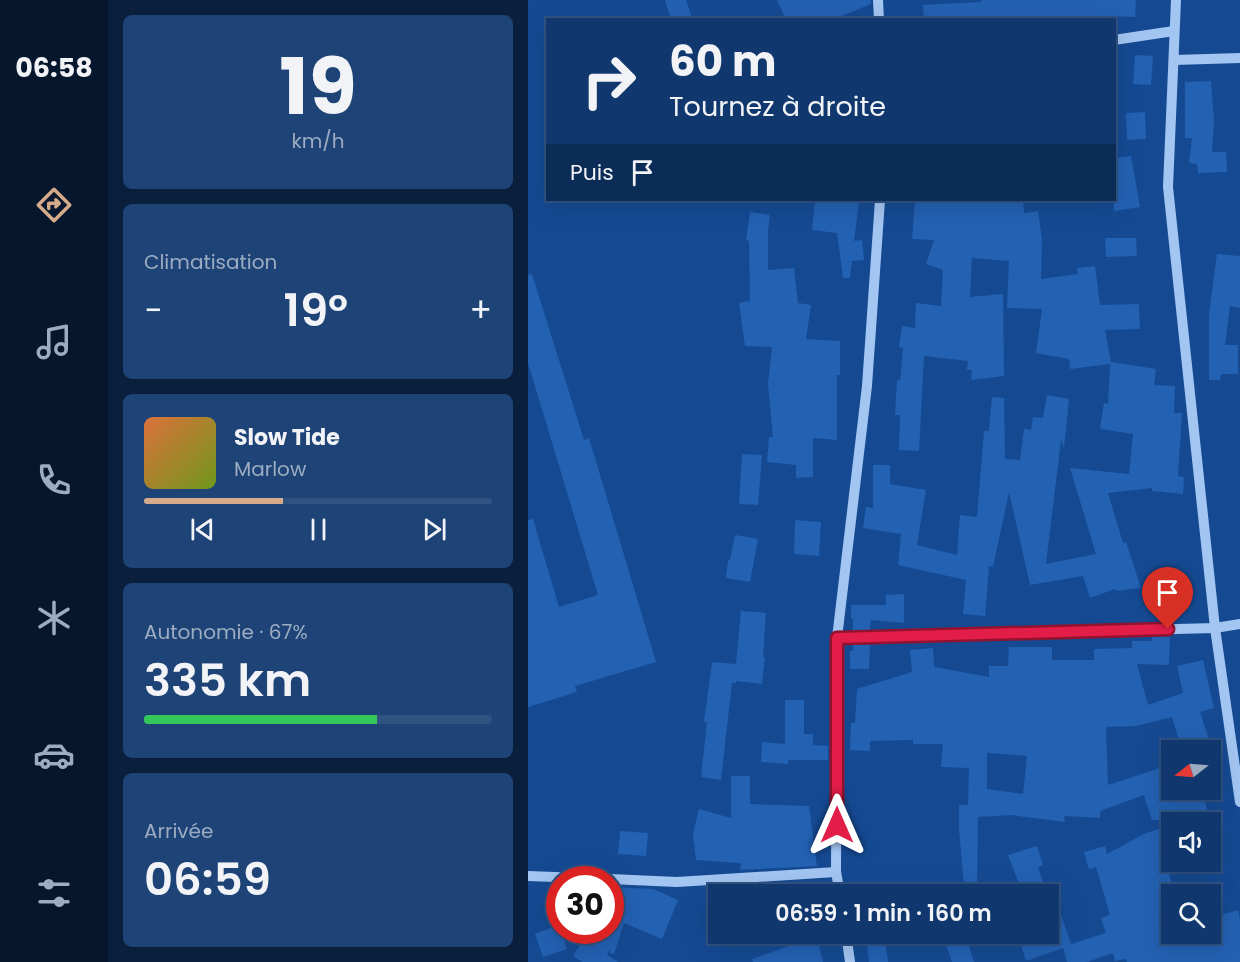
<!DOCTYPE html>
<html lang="fr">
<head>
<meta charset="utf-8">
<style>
  body { margin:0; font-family:Poppins,sans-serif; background:#1e4376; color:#f1f3f6; height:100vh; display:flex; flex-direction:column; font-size:22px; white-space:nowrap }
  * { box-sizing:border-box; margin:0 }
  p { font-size:20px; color:#9cacc2 }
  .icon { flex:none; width:33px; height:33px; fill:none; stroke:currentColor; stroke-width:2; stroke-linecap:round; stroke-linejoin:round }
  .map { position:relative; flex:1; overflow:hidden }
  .sheet { display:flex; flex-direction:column; gap:15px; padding:15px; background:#091f3c; width:420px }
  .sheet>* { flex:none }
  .guide { position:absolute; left:18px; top:18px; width:570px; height:183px; border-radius:0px; box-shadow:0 6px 24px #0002,0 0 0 2px #305281; background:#10386e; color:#f1f3f6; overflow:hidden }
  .needle { width:39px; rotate:253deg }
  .buttons { position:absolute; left:633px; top:740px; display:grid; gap:12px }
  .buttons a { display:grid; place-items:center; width:60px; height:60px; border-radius:0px; background:#10386e; box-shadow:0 6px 24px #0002,0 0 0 2px #305281; font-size:30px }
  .speed { position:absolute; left:18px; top:866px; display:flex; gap:12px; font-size:30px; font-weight:700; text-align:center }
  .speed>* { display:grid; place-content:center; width:78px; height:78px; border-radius:50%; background:#10386e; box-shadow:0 6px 24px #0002,0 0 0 2px #305281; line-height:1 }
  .speed .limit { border:9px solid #d22; background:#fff; color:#111 }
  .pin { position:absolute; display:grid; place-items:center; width:51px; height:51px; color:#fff; margin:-62px -26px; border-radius:50% 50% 50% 0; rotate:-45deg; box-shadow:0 0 6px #0007 }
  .pin .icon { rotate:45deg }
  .me { position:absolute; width:66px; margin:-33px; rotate:0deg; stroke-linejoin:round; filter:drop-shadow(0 0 4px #0008) }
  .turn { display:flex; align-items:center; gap:21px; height:126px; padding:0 24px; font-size:27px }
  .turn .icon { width:78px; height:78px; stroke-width:2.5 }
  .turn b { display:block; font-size:42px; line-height:51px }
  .then { display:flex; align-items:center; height:57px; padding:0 24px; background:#0003; gap:12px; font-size:22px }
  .big { font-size:45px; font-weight:600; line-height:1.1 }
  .sheet .card { flex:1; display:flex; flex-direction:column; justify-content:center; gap:9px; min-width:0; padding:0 21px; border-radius:9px; background:#1e4376 }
  .sheet .dial { align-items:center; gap:0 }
  .dial b { font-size:78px; line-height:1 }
  .song { display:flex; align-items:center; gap:18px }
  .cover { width:72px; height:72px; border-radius:9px; background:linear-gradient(135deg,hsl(20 70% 55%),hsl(80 70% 35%)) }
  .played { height:6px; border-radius:3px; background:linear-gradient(90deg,#d6ab8b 40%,#305281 40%) }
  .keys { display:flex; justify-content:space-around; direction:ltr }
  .heat { display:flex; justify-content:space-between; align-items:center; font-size:33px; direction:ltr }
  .charge { height:9px; border-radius:4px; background:linear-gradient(90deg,#34c759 67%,#305281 0) }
  .trip { position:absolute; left:180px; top:884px; width:351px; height:60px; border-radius:0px; background:#10386e; box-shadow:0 6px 24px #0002,0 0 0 2px #305281; font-weight:600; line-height:60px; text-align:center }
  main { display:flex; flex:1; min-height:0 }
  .menu { display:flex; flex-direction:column; width:108px; justify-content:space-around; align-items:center; background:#06162c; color:#9cacc2 }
  .menu .icon { width:42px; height:42px }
  .menu .selected { color:#d6ab8b }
  .menu b { font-size:27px; color:#f1f3f6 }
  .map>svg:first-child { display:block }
  .building { fill:#2361b2; fill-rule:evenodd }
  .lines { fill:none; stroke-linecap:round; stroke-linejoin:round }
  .minor { stroke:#a3c5f1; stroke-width:10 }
  .route-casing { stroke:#92132f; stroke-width:15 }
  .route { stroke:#e11d48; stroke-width:10 }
</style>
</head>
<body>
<main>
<nav class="menu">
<b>06:58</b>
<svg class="icon selected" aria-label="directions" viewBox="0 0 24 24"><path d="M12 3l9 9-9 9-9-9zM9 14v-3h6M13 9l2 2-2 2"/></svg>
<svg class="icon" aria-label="music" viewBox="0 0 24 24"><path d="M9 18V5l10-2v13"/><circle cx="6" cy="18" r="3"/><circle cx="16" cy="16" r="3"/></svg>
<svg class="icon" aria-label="phone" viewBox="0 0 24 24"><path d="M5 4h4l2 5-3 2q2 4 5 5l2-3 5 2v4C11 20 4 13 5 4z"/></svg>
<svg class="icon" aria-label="climate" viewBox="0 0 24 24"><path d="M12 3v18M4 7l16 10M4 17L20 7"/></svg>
<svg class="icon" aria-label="car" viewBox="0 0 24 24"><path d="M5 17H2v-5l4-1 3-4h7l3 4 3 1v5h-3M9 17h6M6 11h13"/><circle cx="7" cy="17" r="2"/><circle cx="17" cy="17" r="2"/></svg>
<svg class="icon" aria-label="filters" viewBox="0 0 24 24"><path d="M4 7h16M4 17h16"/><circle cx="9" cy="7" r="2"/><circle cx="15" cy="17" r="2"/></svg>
</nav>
<section class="sheet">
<div class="card dial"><b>19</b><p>km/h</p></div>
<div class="card"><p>Climatisation</p>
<div class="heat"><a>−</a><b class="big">19°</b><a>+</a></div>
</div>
<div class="card">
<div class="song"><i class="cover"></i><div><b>Slow Tide</b><p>Marlow</p></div></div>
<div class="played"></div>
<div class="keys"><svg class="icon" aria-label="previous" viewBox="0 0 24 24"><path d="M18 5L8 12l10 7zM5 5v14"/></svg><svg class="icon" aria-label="pause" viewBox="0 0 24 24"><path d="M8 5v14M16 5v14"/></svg><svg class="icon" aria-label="next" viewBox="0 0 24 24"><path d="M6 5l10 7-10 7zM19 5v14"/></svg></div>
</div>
<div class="card"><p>Autonomie · 67%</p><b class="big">335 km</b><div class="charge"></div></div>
<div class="card"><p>Arrivée</p><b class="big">06:59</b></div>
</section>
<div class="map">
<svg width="712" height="962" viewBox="0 0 712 962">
  <rect width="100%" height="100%" fill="#154a93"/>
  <g class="building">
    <polygon points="137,0 158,0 165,20 143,20"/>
    <polygon points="249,0 343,0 343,4 304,20 258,20"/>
    <polygon points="453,0 608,0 607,17 578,16 579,20 396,20 395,5 453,2"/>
    <polygon points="607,55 625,56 623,85 605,84"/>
    <polygon points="683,81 686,120 684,152 698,152 699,172 670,173 669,164 661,163 664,138 657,138 657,82"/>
    <polygon points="617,112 618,139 599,140 598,113"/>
    <polygon points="603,156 612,207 586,211 586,158"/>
    <polygon points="287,200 331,200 326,241 334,240 336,260 324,261 322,278 315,278 309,233 284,230"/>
    <polygon points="387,200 424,203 424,200 466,200 467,203 495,202 496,213 510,211 514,240 513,279 550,274 549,268 567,266 572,305 611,304 612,329 577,330 583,362 628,369 626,385 647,386 646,413 654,413 650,476 656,477 655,494 624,491 624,488 580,493 595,543 598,542 613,588 588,591 587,589 562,598 555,576 502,585 481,492 465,567 461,566 457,616 435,614 438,580 370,565 373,534 335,528 338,507 345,508 345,465 362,465 362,484 398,490 389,545 429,555 432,515 449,517 456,431 461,431 464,397 476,398 477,459 492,460 496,429 503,430 505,417 515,418 519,395 541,399 536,448 533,440 518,564 568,554 542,468 601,474 605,434 572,429 576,403 580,404 582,364 542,369 541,359 508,353 514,309 479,308 481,261 444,258 442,297 475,294 476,376 443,380 444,370 439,370 440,361 396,356 391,451 371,450 372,415 367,415 369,380 372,381 375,348 371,347 374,326 387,328 388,303 413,306 415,270 398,264 406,240 384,239"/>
    <polygon points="222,212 242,215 240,231 240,270 266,268 270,303 283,305 278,339 312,341 312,375 309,375 309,440 285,438 285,477 268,478 268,465 239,462 241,437 245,437 240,384 244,347 217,346 211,303 222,301 221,241 218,240"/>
    <polygon points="577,238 608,238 609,256 578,257"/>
    <polygon points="689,254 712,256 712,308 702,306 697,345 710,345 710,374 693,374 692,380 681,380 681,314"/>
    <polygon points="4,274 56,440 61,438 128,662 47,686 49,692 0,707 0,520 5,519 31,607 70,595 0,363 0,275"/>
    <polygon points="214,454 234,455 230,505 211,504"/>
    <polygon points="267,520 293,522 291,556 266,554"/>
    <polygon points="207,535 230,539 222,582 198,578 200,560 202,560"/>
    <polygon points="376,594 376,623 343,620 342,630 325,630 325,619 323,618 323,605 358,605 358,595"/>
    <polygon points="213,611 238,613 235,657 237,657 234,684 208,681 208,683 204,683 193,780 173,777 179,722 176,722 184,662 208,664"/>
    <path d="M 624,637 L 642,637 L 641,665 L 609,664 L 620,705 L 655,693 L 649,666 L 675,660 L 686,708 L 672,712 L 682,743 L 654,750 L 644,717 L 608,726 L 578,727 L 580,785 L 644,764 L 644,789 L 673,789 L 683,822 L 624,820 L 616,795 L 572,811 L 572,818 L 536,816 L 537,822 L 483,815 L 450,817 L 449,887 L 436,887 L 431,828 L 431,805 L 440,805 L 441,768 L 413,767 L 415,744 L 385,744 L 385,740 L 342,741 L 342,751 L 322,750 L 323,723 L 327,723 L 329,689 L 384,672 L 382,650 L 405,648 L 406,667 L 461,677 L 461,666 L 480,666 L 481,647 L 524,647 L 524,660 L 566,660 L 566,649 L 604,648 L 604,641 L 624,641 ZM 459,753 L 499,756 L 495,794 L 459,789 Z"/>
    <polygon points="325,645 342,645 341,669 322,669 322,651 325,651"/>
    <polygon points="257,700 276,700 276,734 285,734 285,745 300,746 300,760 260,760 260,764 233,762 234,742 257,744"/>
    <polygon points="203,776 222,776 222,804 281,806 289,866 212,870 213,863 168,860 165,834 171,809 203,818"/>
    <polygon points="644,825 644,867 639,868 645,887 644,933 682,933 682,918 710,910 712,920 712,962 599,962 598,959 587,961 585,953 559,962 539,962 535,948 498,961 489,933 520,933 520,888 524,888 543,944 578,933 573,918 582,915 568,867 561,869 556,852 577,846 579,854 618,833"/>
    <polygon points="92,831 120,833 118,856 90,854"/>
    <polygon points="509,846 515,865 510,867 519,894 495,894 480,855"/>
    <polygon points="82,887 125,889 150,900 134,939 96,923 86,954 82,953 82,949 79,955 90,962 54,962 45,956 55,940 63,945 68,930 82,930"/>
    <polygon points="31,925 39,949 15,957 7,934"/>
    <polygon points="268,933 288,933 295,962 225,962 224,959 270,943"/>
    <polygon points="338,933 356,933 360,962 341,962"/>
    <polygon points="414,933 437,933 446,962 424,962"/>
  </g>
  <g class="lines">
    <g class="minor">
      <polyline points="350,0 351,20"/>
      <polyline points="648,0 640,187 687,628 712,802"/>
      <polyline points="586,40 646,31"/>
      <polyline points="646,60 712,58"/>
      <polyline points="309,638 687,628 712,624"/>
      <polyline points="0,876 82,879"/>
      <polyline points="82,879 149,882 308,872"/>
      <polyline points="312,894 308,872 309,638 339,386 352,200"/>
      <polyline points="318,933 322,962"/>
    </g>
  </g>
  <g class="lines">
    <g class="route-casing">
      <polyline id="route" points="309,825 309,638 640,629"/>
    </g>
    <use href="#route" class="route"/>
  </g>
</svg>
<div class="buttons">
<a><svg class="needle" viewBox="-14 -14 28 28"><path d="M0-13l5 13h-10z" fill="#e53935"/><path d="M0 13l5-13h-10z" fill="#9cacc2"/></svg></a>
<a><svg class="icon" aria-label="sound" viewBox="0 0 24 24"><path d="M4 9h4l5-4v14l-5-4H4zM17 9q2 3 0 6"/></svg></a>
<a><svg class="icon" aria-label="search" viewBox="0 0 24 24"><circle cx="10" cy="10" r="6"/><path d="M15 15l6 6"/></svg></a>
</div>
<div class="speed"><div class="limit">30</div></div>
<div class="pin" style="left:640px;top:629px;background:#d93025"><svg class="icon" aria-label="arrive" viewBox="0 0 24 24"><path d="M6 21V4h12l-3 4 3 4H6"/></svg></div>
<svg class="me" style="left:309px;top:825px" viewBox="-20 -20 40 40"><path d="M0-17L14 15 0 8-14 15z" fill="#e11d48" stroke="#fff" stroke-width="4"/></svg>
<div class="trip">06:59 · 1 min · 160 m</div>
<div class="guide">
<div class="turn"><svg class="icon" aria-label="right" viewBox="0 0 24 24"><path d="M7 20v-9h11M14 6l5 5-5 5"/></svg><div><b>60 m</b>Tournez à droite</div></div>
<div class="then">Puis<svg class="icon" aria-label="arrive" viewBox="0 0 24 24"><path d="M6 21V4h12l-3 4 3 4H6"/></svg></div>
</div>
</div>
</main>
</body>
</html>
